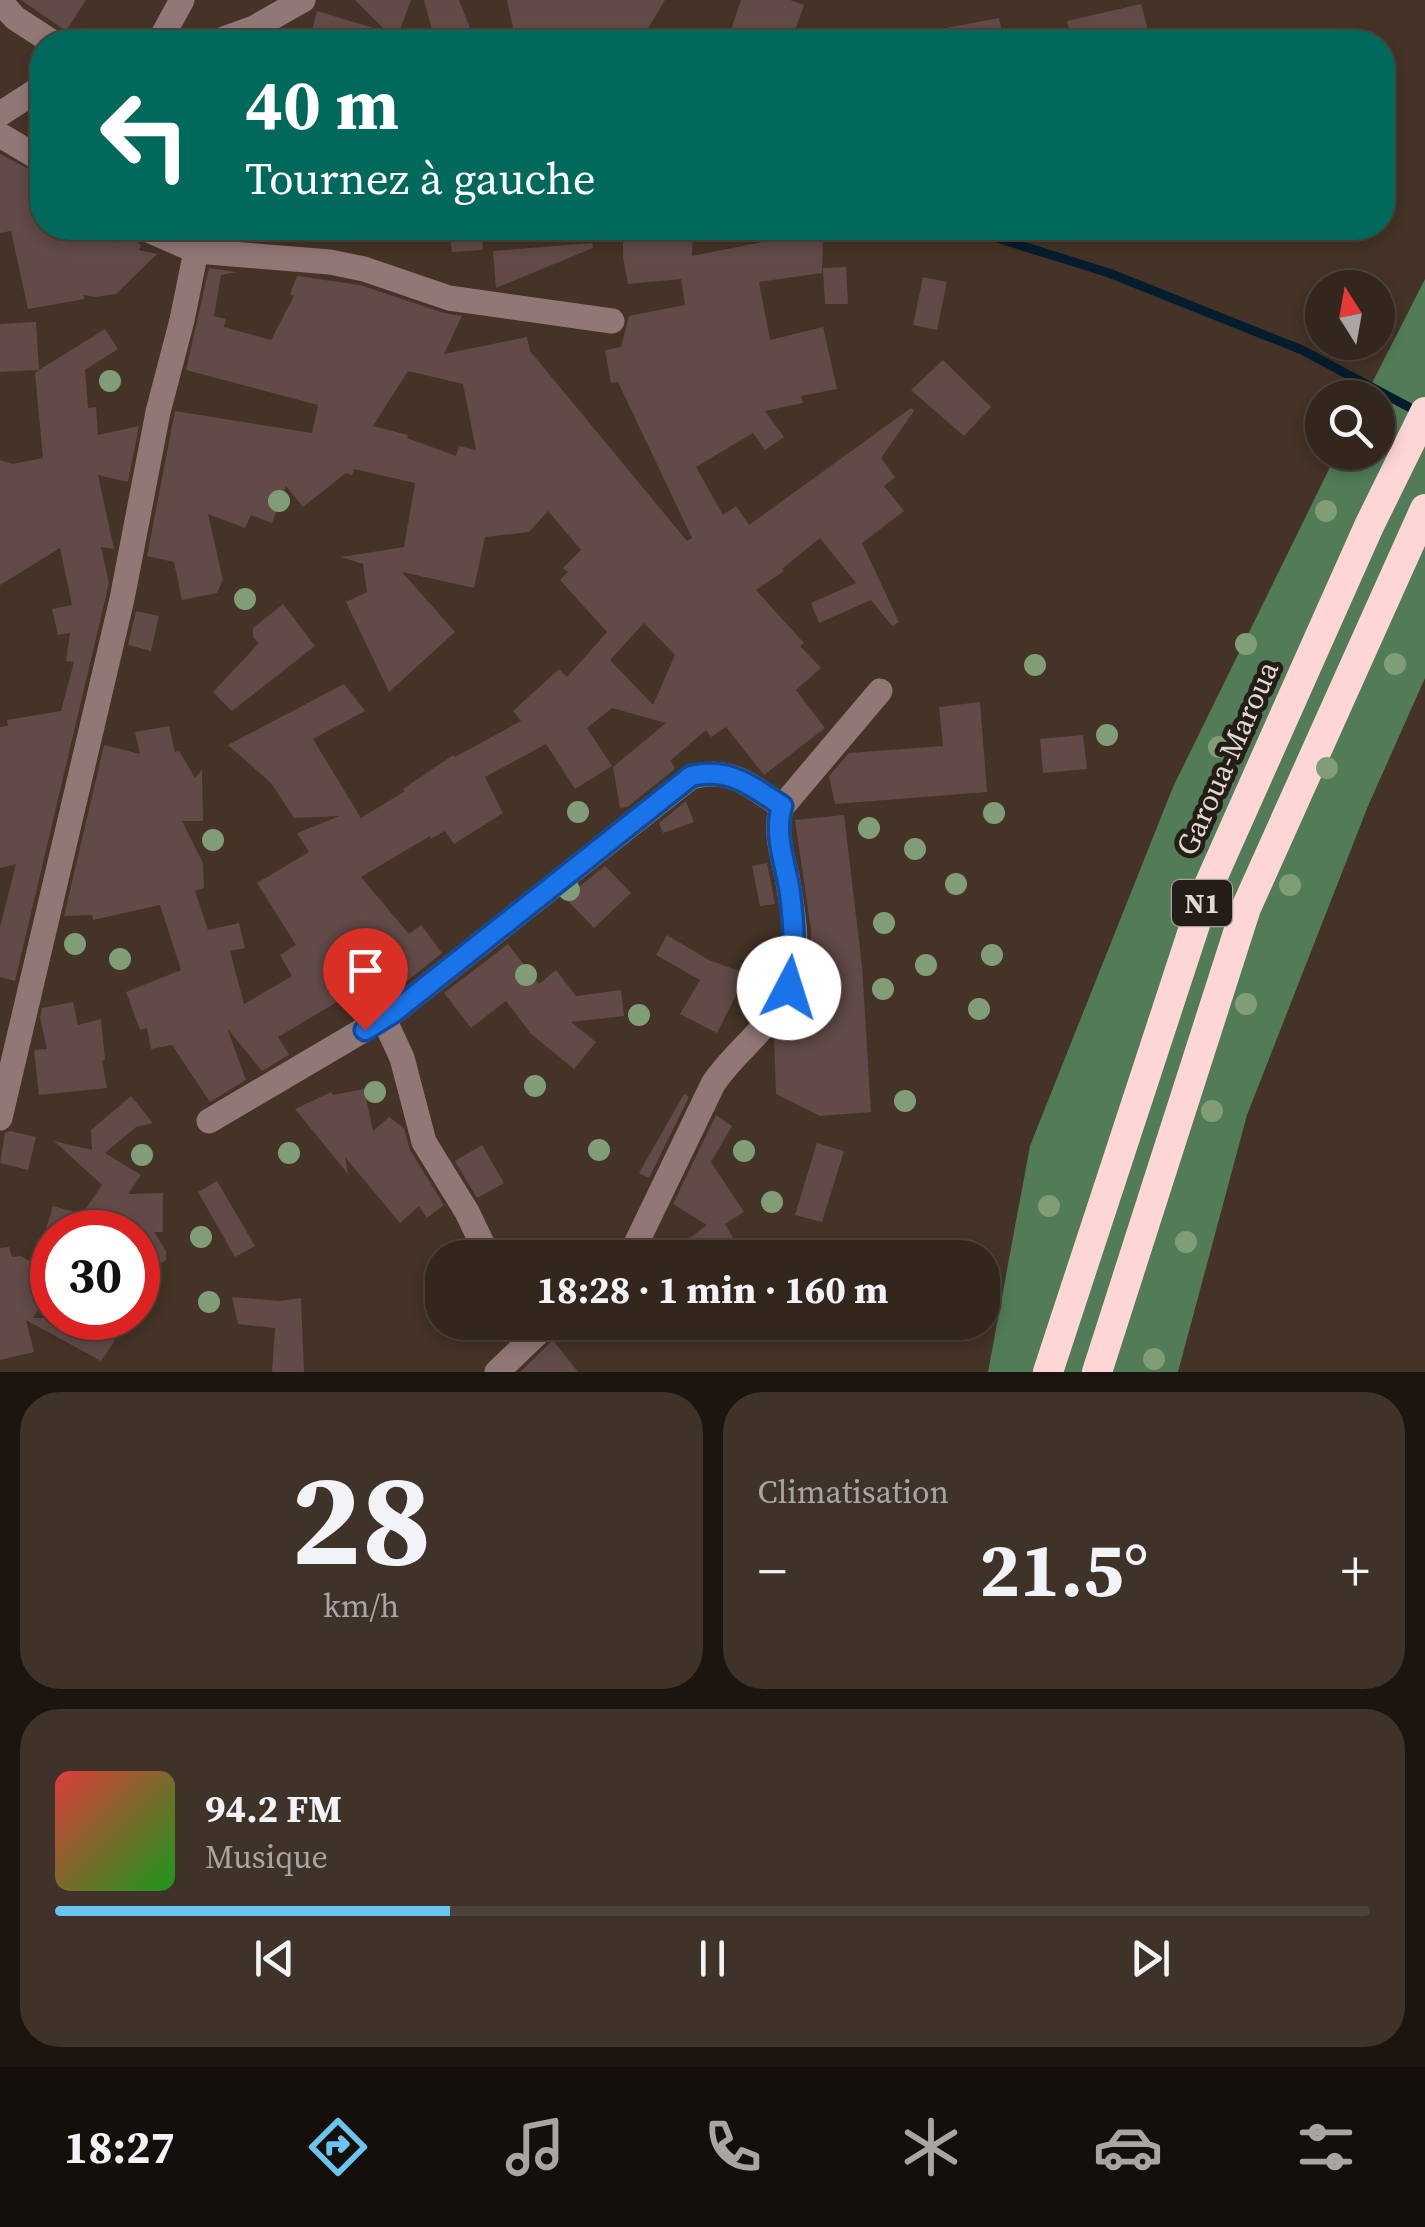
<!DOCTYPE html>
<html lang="fr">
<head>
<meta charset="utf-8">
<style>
  body { margin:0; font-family:"Source Serif 4",serif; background:#3e3229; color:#f1f3f6; height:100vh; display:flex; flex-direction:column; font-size:38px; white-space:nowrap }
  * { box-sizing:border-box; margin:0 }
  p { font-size:32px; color:#a9a5a3 }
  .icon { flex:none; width:55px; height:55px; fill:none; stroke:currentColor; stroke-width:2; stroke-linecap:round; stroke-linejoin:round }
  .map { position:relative; height:1372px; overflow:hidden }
  .drawer { display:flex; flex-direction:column; gap:20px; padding:20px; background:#1c150f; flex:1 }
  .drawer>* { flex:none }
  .hud { position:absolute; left:30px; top:30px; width:1365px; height:210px; border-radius:40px; box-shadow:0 5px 15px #0003,0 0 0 2px #4e433b; background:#00695c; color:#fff; overflow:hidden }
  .needle { width:65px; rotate:349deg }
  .tools { position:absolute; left:1305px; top:270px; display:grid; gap:20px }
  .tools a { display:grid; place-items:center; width:90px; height:90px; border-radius:50%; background:#33261c; box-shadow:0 5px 15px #0003,0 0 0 2px #4e433b; font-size:50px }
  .speed { position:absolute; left:30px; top:1210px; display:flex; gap:20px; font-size:50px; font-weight:700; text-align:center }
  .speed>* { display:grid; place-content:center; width:130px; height:130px; border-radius:50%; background:#33261c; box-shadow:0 5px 15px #0003,0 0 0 2px #4e433b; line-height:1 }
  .speed .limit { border:15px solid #d22; background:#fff; color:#111 }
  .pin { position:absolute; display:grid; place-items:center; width:85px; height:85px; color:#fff; margin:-102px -42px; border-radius:50% 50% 50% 0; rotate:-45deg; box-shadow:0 0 10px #0007 }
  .pin .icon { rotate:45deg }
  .me { position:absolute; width:110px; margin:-55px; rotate:5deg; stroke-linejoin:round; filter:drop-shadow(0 0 8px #0008) }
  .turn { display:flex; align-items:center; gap:35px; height:210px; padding:0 50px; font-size:45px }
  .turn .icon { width:130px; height:130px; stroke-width:2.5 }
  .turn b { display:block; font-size:70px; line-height:85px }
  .big { font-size:75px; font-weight:700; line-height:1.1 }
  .drawer .tile { flex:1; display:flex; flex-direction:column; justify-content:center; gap:15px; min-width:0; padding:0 35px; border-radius:40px; background:#3e3229 }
  .drawer .dial { align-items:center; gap:0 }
  .dial b { font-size:130px; line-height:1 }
  .song { display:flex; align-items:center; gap:30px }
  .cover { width:120px; height:120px; border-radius:15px; background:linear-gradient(135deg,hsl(0 70% 55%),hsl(120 70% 35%)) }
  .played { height:10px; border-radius:5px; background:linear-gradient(90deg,#69c4f0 30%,#4e433b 30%) }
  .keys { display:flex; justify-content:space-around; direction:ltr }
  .heat { display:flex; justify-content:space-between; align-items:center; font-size:55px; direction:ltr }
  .drawer .tiles { flex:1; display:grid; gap:20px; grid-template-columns:1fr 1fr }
  .tile:last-child { grid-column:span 2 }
  .trip { position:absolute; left:425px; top:1240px; width:575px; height:100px; border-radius:40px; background:#33261c; box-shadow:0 5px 15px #0003,0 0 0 2px #4e433b; font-weight:700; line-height:100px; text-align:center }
  .menu { display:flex; height:160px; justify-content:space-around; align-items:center; background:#140f0b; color:#a9a5a3 }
  .menu .icon { width:70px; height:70px }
  .menu .current { color:#69c4f0 }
  .menu b { font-size:45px; color:#f1f3f6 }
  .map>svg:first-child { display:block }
  .forest { fill:#517c57 }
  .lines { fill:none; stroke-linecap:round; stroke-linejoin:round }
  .stream { stroke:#041d2d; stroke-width:9 }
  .building { fill:#614a47; fill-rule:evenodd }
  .minor { stroke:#927777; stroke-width:25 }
  .highway { stroke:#fed6d6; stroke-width:30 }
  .tree { fill:#809d77 }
  .route-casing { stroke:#114b97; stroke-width:25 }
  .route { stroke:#1a73e8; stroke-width:18 }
  .labels { text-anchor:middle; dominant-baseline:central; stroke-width:10; stroke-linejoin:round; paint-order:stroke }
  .shield { fill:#241d17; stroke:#aaa198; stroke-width:2.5 }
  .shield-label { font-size:28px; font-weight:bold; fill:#e3d9d0 }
  .street-label { font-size:30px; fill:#e3d9d0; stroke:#241d17 }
</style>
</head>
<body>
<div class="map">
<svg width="1425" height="1372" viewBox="0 0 1425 1372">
  <rect width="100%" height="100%" fill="#443326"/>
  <polygon class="forest" points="1425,279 1425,678 1368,806 1247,1115 1178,1372 988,1372 1030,1146 1173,787 1337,453 1378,452 1378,398 1365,397"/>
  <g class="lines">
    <polyline class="stream" points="965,228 1109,273 1302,350 1420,413"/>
  </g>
  <g class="building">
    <polygon points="21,0 86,0 66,31"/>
    <polygon points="355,0 411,0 398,35 403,37 402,42 309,42 317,11 387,32"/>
    <polygon points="424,0 459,0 470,28 434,37"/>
    <polygon points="507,0 665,0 640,42 516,42"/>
    <polygon points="741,0 790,0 804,5 791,42 727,42"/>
    <polygon points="1141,4 1149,34 1112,42 1072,42 1067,21"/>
    <polygon points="999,18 1004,42 931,42 930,31"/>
    <polygon points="0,154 42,176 42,228 87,228 115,243 121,228 128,228 132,238 141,245 139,250 157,254 116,294 95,297 83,295 85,299 28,309 11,231 0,233"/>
    <polygon points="449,228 481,228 483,250 452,252"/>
    <path d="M 623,228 L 693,228 L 692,256 L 768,241 L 770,228 L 823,237 L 822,273 L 759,282 L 770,340 L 823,327 L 837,389 L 801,396 L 803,403 L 765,411 L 784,437 L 765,450 L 753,433 L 696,467 L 723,515 L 736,506 L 749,525 L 911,408 L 914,411 L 881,458 L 895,477 L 884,486 L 904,511 L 862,543 L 899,622 L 892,626 L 871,600 L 819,623 L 811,603 L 856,583 L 820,538 L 782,569 L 784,571 L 756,590 L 804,643 L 800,646 L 821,668 L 796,690 L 825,728 L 764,775 L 726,727 L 711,737 L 706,730 L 671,760 L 675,769 L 627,807 L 620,808 L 613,767 L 666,723 L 612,708 L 587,728 L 612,766 L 575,789 L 546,744 L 485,777 L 503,813 L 454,844 L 445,831 L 431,839 L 430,836 L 361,877 L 409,934 L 421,925 L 442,953 L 397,989 L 393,984 L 353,1011 L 344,998 L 278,1037 L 289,1055 L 262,1071 L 227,1028 L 246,1080 L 210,1102 L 172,1045 L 151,1049 L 147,1028 L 140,1030 L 126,992 L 181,970 L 160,905 L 93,920 L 92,915 L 64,916 L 104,745 L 140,754 L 135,732 L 169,726 L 175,752 L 179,751 L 195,778 L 202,770 L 203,821 L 182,821 L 203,863 L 204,888 L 195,891 L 208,930 L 239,923 L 245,948 L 230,951 L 244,1004 L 292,976 L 280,955 L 296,945 L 257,883 L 309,852 L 297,833 L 340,816 L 294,818 L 271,783 L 228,745 L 344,684 L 365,711 L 313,739 L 361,818 L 405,791 L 403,789 L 453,755 L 455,757 L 521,721 L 513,711 L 559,669 L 567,677 L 607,632 L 560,580 L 568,572 L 563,568 L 581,550 L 548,511 L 529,532 L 485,537 L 474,588 L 402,572 L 455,632 L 389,692 L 346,602 L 367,592 L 363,564 L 341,557 L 404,547 L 415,483 L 354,469 L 352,475 L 346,473 L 303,507 L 286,486 L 272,523 L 251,515 L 245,528 L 208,514 L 223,580 L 217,593 L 182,600 L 174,562 L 147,556 L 175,411 L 312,433 L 318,405 L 186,370 L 209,268 L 237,272 L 221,275 L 214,316 L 226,319 L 224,327 L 271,340 L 294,296 L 290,294 L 297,276 L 360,285 L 444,313 L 462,316 L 444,354 L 527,337 L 530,351 L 687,541 L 692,538 L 618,382 L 611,383 L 605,350 L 621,347 L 629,316 L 685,305 L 681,279 L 628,284 L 623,257 ZM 408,371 L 463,384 L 476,450 L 459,446 L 456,456 L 407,438 L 408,435 L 373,426 ZM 644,623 L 675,655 L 653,705 L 610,660 Z"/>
    <polygon points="592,243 593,248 496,288 493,251"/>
    <polygon points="846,267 848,304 825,304 823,268"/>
    <polygon points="923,277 947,282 937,330 913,325"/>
    <polygon points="36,322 39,370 105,329 118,349 85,370 88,408 96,407 98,435 139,426 128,482 98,475 114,549 101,547 109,583 106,596 15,981 0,977 0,927 16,864 0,868 0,727 8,726 7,720 61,711 74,662 66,661 70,633 58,635 52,609 72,605 60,548 0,585 0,460 13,464 43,458 35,373 39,370 0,372 0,324"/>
    <polygon points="943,360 991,407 964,436 911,390"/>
    <polygon points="283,604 315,646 232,711 213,692 259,643 253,637 253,628"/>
    <polygon points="136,611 159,616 151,651 128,645"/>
    <polygon points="980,702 987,792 835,804 829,776 849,753 943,746 939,707"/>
    <polygon points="1083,735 1087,769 1043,773 1040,739"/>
    <polygon points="686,801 694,822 663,833 659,823"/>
    <polygon points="844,815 862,966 871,1112 820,1116 776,1094 774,1040 782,1030 813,1028 809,976 811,930 795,820"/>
    <polygon points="767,863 775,904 760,906 752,866"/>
    <polygon points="605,866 631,893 594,928 565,898"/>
    <polygon points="667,935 709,960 747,974 717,1033 680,1014 700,980 656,955"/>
    <polygon points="508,944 539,984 556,970 576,996 621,990 624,1016 571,1022 596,1042 574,1069 531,1034 506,1001 471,1028 444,993"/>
    <polygon points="73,1002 78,1025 101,1019 105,1060 102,1061 107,1088 39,1095 34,1050 47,1049 40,1018 42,1008"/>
    <polygon points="364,1089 373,1131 389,1117 404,1128 410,1150 444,1205 427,1218 419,1206 400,1223 345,1157 348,1174 295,1109 331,1092 333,1095"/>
    <polygon points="684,1094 689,1097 649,1178 639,1173"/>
    <polygon points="131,1096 153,1123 136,1127 105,1153 141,1175 128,1194 163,1193 163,1232 154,1232 166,1251 166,1260 138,1279 138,1232 45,1232 53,1206 82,1214 102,1185 54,1141 92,1150 91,1130"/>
    <polygon points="716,1115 732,1126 711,1162 744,1212 725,1224 733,1238 701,1258 663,1258 707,1225 673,1204"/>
    <polygon points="10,1131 36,1137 28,1170 0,1163 5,1133"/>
    <polygon points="817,1143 844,1151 822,1222 795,1215"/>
    <polygon points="482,1145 504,1183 477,1198 455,1161"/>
    <polygon points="217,1181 255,1246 235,1257 198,1192"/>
    <polygon points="9,1247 12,1257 21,1256 52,1275 52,1286 33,1318 105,1318 104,1324 115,1324 114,1342 101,1361 26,1320 34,1352 0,1360 0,1248"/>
    <polygon points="232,1297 280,1301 301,1298 304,1372 272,1372 275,1328 238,1324"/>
    <polygon points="553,1340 578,1372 520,1372"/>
  </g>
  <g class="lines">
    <g class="minor">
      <polyline points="0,1 15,18 52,42"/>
      <polyline points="159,42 182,0"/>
      <polyline points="215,42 254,28 303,0"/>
      <polyline points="0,114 42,87"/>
      <polyline points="0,135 42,160"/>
      <polyline points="144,228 196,251 330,262 364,269 449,298 612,321"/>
      <polyline points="384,1019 402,1058 424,1142 467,1212 489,1258"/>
      <polyline points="0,1118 122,599 158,412 182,320 196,251"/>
      <path d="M 209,1121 L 394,1012 L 691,777 C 729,766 752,786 782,807"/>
      <path d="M 624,1258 L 634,1248 L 713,1084 C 734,1051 779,1021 790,985 C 800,952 793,910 787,876 C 782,854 774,829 782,807 L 880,691"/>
      <polyline points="497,1372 549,1322"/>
    </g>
    <g class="highway">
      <polyline points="1048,1372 1205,894 1369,526 1425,412"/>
      <polyline points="1097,1372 1246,908 1425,509"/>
    </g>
  </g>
  <g class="tree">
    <circle cx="110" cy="381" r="11"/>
    <circle cx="279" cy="501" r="11"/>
    <circle cx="1326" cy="511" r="11"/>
    <circle cx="245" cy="599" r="11"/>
    <circle cx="1246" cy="644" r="11"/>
    <circle cx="1395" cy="664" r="11"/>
    <circle cx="1035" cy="665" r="11"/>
    <circle cx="1107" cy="735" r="11"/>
    <circle cx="1219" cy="747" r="11"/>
    <circle cx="1327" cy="768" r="11"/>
    <circle cx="578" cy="812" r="11"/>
    <circle cx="994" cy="813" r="11"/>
    <circle cx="869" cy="828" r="11"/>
    <circle cx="213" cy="840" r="11"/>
    <circle cx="915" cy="849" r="11"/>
    <circle cx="956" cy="884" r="11"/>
    <circle cx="1290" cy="885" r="11"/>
    <circle cx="569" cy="890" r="11"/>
    <circle cx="884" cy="923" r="11"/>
    <circle cx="75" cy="944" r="11"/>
    <circle cx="992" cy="955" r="11"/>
    <circle cx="120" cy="959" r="11"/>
    <circle cx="926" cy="965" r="11"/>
    <circle cx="526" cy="975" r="11"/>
    <circle cx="883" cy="989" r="11"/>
    <circle cx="1246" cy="1004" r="11"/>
    <circle cx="979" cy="1009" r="11"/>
    <circle cx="639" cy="1015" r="11"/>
    <circle cx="535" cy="1086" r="11"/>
    <circle cx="375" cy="1092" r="11"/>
    <circle cx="905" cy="1101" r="11"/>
    <circle cx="1212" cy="1111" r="11"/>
    <circle cx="599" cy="1150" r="11"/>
    <circle cx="744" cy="1151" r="11"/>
    <circle cx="289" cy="1153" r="11"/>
    <circle cx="142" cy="1155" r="11"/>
    <circle cx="772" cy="1202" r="11"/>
    <circle cx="1049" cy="1206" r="11"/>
    <circle cx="201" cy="1237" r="11"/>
    <circle cx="1186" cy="1242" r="11"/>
    <circle cx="209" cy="1302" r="11"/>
    <circle cx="1154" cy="1359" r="11"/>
  </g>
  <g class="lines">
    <g class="route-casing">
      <path id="route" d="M 365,1030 L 394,1012 L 691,776 C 729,767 752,786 782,806 C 773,834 786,865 790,893 C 794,926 796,956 789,988"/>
    </g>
    <use href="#route" class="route"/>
  </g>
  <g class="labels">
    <rect class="shield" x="1172" y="880" width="60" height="46" rx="8"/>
    <g class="shield-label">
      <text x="1202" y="903">N1</text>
    </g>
    <g class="street-label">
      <text transform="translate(1227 758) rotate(-66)">Garoua-Maroua</text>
    </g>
  </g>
</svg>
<div class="tools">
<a><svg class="needle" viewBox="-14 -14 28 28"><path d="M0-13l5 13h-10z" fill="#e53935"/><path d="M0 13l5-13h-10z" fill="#a9a5a3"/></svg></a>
<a><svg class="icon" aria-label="search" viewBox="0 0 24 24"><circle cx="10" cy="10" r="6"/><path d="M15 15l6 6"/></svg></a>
</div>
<div class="speed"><div class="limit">30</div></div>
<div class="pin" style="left:365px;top:1030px;background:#d93025"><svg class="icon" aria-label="arrive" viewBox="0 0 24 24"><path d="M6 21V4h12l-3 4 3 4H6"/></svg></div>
<svg class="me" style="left:789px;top:988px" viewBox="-20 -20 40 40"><circle r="19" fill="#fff"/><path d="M0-13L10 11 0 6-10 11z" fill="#1a73e8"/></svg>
<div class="trip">18:28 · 1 min · 160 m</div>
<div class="hud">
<div class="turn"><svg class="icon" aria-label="left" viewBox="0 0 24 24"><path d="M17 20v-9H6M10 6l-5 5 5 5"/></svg><div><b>40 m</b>Tournez à gauche</div></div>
</div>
</div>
<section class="drawer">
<div class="tiles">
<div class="tile dial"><b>28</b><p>km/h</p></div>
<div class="tile"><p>Climatisation</p>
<div class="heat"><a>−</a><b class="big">21.5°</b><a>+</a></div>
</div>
<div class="tile">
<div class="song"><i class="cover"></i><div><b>94.2 FM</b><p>Musique</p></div></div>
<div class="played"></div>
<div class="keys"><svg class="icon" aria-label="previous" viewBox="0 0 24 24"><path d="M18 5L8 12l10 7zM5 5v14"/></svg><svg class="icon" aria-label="pause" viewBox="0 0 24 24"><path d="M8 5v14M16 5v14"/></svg><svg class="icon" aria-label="next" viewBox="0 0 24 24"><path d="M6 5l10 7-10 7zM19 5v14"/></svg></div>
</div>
</div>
</section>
<nav class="menu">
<b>18:27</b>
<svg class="icon current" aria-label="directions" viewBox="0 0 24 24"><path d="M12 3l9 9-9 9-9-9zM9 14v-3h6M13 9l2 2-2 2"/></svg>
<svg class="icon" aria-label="music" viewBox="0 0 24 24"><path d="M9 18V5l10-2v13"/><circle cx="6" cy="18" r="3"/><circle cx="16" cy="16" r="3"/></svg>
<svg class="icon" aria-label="phone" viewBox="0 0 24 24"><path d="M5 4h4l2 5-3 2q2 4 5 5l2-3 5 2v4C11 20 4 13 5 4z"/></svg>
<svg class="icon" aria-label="climate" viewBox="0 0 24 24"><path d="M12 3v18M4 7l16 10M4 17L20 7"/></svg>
<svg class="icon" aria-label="car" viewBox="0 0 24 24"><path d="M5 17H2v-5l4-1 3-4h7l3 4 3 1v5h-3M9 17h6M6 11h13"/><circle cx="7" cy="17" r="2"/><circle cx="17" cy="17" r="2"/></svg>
<svg class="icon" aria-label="filters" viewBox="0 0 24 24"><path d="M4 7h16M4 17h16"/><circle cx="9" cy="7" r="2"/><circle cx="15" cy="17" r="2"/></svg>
</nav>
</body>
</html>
